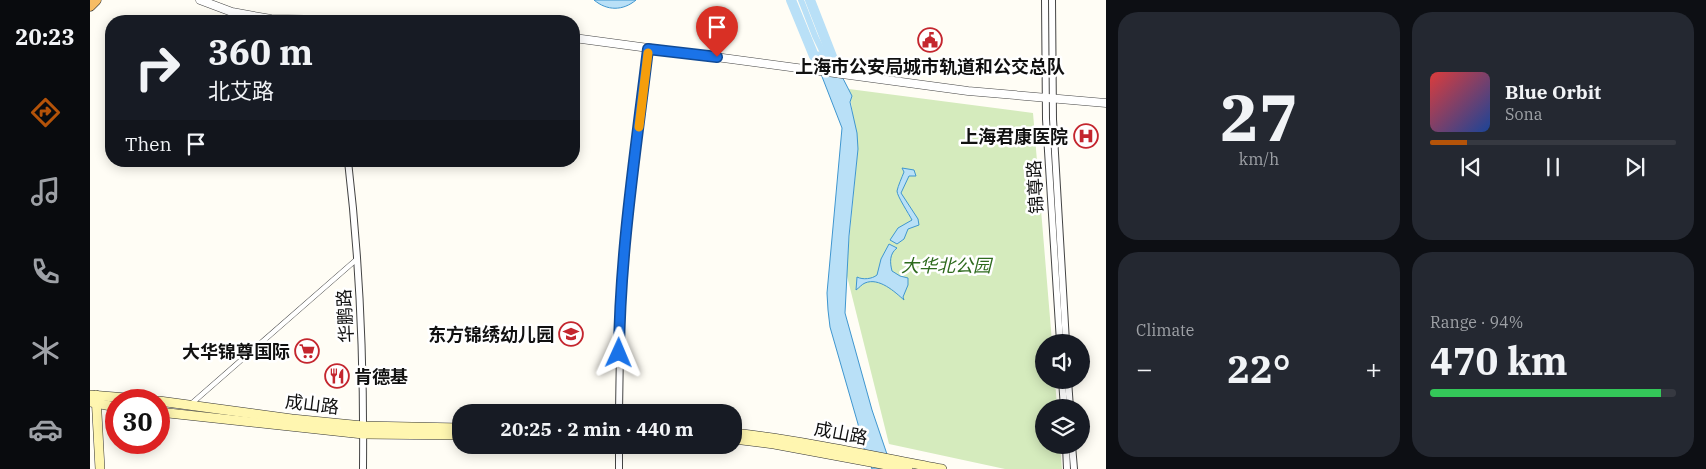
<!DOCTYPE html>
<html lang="en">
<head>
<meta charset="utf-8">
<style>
  body { margin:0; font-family:"IBM Plex Serif","Noto Sans SC",serif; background:#242831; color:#f1f3f6; height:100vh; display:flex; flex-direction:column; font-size:19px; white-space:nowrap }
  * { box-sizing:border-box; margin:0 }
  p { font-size:16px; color:#9ea1a6 }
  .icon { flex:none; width:28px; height:28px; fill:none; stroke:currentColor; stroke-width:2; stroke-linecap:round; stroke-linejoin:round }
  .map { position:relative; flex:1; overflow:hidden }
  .sheet { display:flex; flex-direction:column; gap:12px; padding:12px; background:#0d0f14; width:600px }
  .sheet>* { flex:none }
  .banner { position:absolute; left:15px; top:15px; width:475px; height:152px; border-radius:20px; box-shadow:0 2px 12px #0003; background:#171b24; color:#f1f3f6; overflow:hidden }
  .controls { position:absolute; left:945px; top:334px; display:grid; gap:10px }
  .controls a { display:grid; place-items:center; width:55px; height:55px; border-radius:50%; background:#171b24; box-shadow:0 2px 12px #0003; font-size:25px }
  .speed { position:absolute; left:15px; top:389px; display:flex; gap:10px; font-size:25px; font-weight:700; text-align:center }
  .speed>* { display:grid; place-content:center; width:65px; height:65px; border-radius:50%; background:#171b24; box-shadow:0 2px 12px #0003; line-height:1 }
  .speed .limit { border:8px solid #d22; background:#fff; color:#111 }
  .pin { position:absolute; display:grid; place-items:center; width:42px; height:42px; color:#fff; margin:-51px -21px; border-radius:50% 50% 50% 0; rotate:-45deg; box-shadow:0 0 5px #0007 }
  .pin .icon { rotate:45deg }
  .me { position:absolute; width:55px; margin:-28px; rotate:1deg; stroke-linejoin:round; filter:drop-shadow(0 0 4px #0008) }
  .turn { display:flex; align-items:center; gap:18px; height:105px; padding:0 20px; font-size:22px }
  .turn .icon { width:65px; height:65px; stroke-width:2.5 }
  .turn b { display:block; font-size:35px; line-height:42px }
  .then { display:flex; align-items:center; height:48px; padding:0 20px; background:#0003; gap:10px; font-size:19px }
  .big { font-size:38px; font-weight:700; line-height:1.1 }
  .sheet .card { flex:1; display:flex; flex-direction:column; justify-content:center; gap:8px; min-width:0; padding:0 18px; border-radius:20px; background:#242831 }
  .sheet .dial { align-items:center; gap:0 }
  .dial b { font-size:65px; line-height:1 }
  .song { display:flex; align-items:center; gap:15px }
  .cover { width:60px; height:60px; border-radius:8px; background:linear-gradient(135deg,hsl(0 70% 55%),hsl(220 70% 35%)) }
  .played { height:5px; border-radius:2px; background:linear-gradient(90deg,#b45309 15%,#363941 15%) }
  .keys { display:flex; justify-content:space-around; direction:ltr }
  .heat { display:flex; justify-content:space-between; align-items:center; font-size:28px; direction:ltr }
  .charge { height:8px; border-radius:4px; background:linear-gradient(90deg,#34c759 94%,#363941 0) }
  .sheet .tiles { flex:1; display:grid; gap:12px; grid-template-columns:repeat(2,1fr) }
  .trip { position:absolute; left:362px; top:404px; width:290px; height:50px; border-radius:20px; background:#171b24; box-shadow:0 2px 12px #0003; font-weight:700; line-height:50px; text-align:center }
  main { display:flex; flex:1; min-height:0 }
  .dock { display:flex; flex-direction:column; width:90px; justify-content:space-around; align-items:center; background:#090b0e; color:#9ea1a6 }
  .dock .icon { width:35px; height:35px }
  .dock .current { color:#b45309 }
  .dock b { font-size:22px; color:#f1f3f6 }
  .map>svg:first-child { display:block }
  .green { fill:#d5ebbd }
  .water { fill:#b9e0f7; stroke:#3f96cf }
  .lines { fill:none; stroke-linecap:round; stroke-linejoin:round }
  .canal { stroke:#b9e0f7; stroke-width:6 }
  .river { stroke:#b9e0f7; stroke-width:10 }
  .pedestrian-casing { stroke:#444; stroke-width:5.5 }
  .minor-casing { stroke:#444; stroke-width:8 }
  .tertiary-casing { stroke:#444; stroke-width:9 }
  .secondary-casing { stroke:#333; stroke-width:10 }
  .trunk-casing { stroke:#222; stroke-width:11 }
  .pedestrian { stroke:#fff; stroke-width:4.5 }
  .minor { stroke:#fff; stroke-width:6 }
  .tertiary { stroke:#fff; stroke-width:8 }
  .secondary { stroke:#fff6b0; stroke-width:9 }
  .trunk { stroke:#f7bc64; stroke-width:10 }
  .route-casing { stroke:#114b97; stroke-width:12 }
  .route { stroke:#1a73e8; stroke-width:9 }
  .slow { stroke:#f59e0b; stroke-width:9 }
  .labels { text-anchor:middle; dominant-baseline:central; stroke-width:5; stroke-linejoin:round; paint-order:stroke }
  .poi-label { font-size:18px; font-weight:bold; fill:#111; stroke:#fff; text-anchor:end }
  .street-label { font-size:18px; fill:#111; stroke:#fff }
  .park-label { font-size:18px; font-style:italic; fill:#2f6b1f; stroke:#fff }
</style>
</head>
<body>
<main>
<nav class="dock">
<b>20:23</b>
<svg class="icon current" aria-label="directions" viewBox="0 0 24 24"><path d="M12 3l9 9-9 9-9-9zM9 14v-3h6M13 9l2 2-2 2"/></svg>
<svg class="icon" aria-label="music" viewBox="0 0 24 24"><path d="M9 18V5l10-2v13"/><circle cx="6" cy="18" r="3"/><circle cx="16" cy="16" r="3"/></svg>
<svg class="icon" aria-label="phone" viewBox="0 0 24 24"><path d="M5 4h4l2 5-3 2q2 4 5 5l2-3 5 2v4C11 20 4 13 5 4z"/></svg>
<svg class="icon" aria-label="climate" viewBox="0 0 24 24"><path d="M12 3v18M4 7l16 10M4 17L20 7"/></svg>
<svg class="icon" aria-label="car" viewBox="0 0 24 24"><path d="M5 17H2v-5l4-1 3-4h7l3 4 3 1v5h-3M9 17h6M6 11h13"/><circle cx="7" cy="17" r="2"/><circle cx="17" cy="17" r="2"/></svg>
</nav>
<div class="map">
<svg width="1016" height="469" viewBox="0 0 1016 469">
  <rect width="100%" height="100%" fill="#fffdf5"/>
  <polygon class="green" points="759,89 943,113 962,342 954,342 954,380 965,380 967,407 954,408 954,445 970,445 972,469 915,469 799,444 756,272 768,149"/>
  <g class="water">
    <path d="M 504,0 L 546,0 C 533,11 517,11 504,0 Z"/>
    <polygon points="724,56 743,59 762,96 760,102 767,133 768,149 759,236 755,313 782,410 802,469 782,469 770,438 768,424 740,327 738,310 737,293 752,128"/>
    <path d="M 812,168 L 824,170 L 826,176 L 819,176 L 811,193 L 828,219 L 829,225 L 818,229 L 814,239 L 807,244 L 800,240 L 808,228 L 822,220 C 819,214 807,196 807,191 C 808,186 812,177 814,172 Z"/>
    <path d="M 799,244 L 807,248 C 799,254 800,263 802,271 L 810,276 L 818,278 L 818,285 L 813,297 L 814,300 C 805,292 789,277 775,283 C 772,284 769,288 766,290 L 767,277 C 773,280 782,279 787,275 L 791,259 Z"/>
  </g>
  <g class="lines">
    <polyline class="canal" points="711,0 725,36 739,65"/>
    <polyline class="river" points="701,0 724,56 743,59 720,0"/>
    <g class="pedestrian-casing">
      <polyline id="pedestrian" points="101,404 267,259"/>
    </g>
    <g class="minor-casing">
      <g id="minor">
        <polyline points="955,0 956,119 970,342"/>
        <polyline points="962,0 963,119 976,342"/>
        <path d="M 258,161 C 270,263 274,366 273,469"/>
        <polyline points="972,380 974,408"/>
        <polyline points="978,380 980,408"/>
        <polyline points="529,412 531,285 558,49"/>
        <polyline points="976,445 977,469"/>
        <polyline points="982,445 984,469"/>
        <polyline points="529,469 529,445"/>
      </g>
    </g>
    <g class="tertiary-casing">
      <g id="tertiary">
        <polyline points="110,0 142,12 181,19 315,21"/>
        <polyline points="484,38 878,91 1016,103"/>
      </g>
    </g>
    <g class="secondary-casing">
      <g id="secondary">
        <polyline points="0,395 62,400"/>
        <polyline points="6,395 10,469"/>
        <polyline points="69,401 202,419 273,426 371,428"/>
        <polyline points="0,402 26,407"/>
        <polyline points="69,412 273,434 371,435"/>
        <path d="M 644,433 C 714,441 783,456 852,469"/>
        <polyline points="644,439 684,444 818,469"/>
      </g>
    </g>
    <g class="trunk-casing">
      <polyline id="trunk" points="0,6 6,0"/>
    </g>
    <use href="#pedestrian" class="pedestrian"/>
    <use href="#minor" class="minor"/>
    <use href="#tertiary" class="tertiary"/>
    <use href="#secondary" class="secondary"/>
    <use href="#trunk" class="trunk"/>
  </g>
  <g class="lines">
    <g class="route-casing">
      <path id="route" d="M 529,353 C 530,251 546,150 558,49 L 627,57"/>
    </g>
    <use href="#route" class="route"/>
    <polyline class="slow" points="549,127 558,53"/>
  </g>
  <defs>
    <g id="civic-ring" transform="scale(1.25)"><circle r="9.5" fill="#fff" stroke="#c4262e" stroke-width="1.5"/><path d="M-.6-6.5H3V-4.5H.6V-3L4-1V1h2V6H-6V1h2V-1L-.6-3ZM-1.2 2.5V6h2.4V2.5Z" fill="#c4262e"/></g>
    <g id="hospital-ring" transform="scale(1.25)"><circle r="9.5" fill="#fff" stroke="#c4262e" stroke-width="1.5"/><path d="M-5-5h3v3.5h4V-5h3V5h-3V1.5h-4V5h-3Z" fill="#c4262e"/></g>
    <g id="school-ring" transform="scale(1.25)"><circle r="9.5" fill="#fff" stroke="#c4262e" stroke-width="1.5"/><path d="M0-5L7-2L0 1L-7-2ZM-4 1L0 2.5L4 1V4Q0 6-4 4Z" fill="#c4262e"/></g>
    <g id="supermarket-ring" transform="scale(1.25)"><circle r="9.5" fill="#fff" stroke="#c4262e" stroke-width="1.5"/><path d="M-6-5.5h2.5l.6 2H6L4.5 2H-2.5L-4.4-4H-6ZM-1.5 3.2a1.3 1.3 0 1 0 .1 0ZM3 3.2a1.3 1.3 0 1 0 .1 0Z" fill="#c4262e"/></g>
    <g id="restaurant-ring" transform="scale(1.25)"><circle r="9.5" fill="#fff" stroke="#c4262e" stroke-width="1.5"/><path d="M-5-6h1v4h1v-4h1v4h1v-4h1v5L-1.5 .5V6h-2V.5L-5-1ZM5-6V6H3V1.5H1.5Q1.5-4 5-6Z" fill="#c4262e"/></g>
  </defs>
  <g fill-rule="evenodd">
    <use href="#civic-ring" x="840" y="40"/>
    <use href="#hospital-ring" x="996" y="136"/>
    <use href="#school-ring" x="481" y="334"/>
    <use href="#supermarket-ring" x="217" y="351"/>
    <use href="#restaurant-ring" x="247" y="376"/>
  </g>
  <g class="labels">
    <g class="poi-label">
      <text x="840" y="66" text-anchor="middle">上海市公安局城市轨道和公交总队</text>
      <text x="978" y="136">上海君康医院</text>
      <text x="464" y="334">东方锦绣幼儿园</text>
      <text x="200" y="351">大华锦尊国际</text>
      <text x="264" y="376" text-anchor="start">肯德基</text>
    </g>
    <g class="street-label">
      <text transform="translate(945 187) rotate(-93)">锦尊路</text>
      <text transform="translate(255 316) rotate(-93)">华鹏路</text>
      <text transform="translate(222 404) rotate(7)">成山路</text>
      <text transform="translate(751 433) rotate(11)">成山路</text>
    </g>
    <g class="park-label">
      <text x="856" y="265">大华北公园</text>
    </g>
  </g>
</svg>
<div class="controls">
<a><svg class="icon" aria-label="sound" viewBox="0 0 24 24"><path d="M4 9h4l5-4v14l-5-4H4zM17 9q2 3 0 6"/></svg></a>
<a><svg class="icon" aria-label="layers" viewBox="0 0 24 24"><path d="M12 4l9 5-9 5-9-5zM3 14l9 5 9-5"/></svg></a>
</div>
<div class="speed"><div class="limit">30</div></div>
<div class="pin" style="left:627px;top:57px;background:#d93025"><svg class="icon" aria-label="arrive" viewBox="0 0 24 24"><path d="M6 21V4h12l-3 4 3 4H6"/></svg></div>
<svg class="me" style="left:529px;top:353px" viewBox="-20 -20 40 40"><path d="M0-17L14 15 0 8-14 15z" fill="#1a73e8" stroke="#fff" stroke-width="4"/></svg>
<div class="trip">20:25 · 2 min · 440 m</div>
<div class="banner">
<div class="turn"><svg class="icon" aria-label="right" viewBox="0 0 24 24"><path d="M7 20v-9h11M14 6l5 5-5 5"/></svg><div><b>360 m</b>北艾路</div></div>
<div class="then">Then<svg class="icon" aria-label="arrive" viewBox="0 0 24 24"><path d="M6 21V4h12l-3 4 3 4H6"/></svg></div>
</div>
</div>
<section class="sheet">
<div class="tiles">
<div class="card dial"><b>27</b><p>km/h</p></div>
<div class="card">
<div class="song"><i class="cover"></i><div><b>Blue Orbit</b><p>Sona</p></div></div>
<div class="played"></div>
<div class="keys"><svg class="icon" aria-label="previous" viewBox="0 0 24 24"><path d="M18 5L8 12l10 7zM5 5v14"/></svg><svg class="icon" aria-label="pause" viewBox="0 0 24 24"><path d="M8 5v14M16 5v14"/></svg><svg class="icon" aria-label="next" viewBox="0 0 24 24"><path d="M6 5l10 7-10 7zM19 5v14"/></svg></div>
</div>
<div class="card"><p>Climate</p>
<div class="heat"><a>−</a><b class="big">22°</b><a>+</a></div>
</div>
<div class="card"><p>Range · 94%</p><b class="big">470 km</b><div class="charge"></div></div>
</div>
</section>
</main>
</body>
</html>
